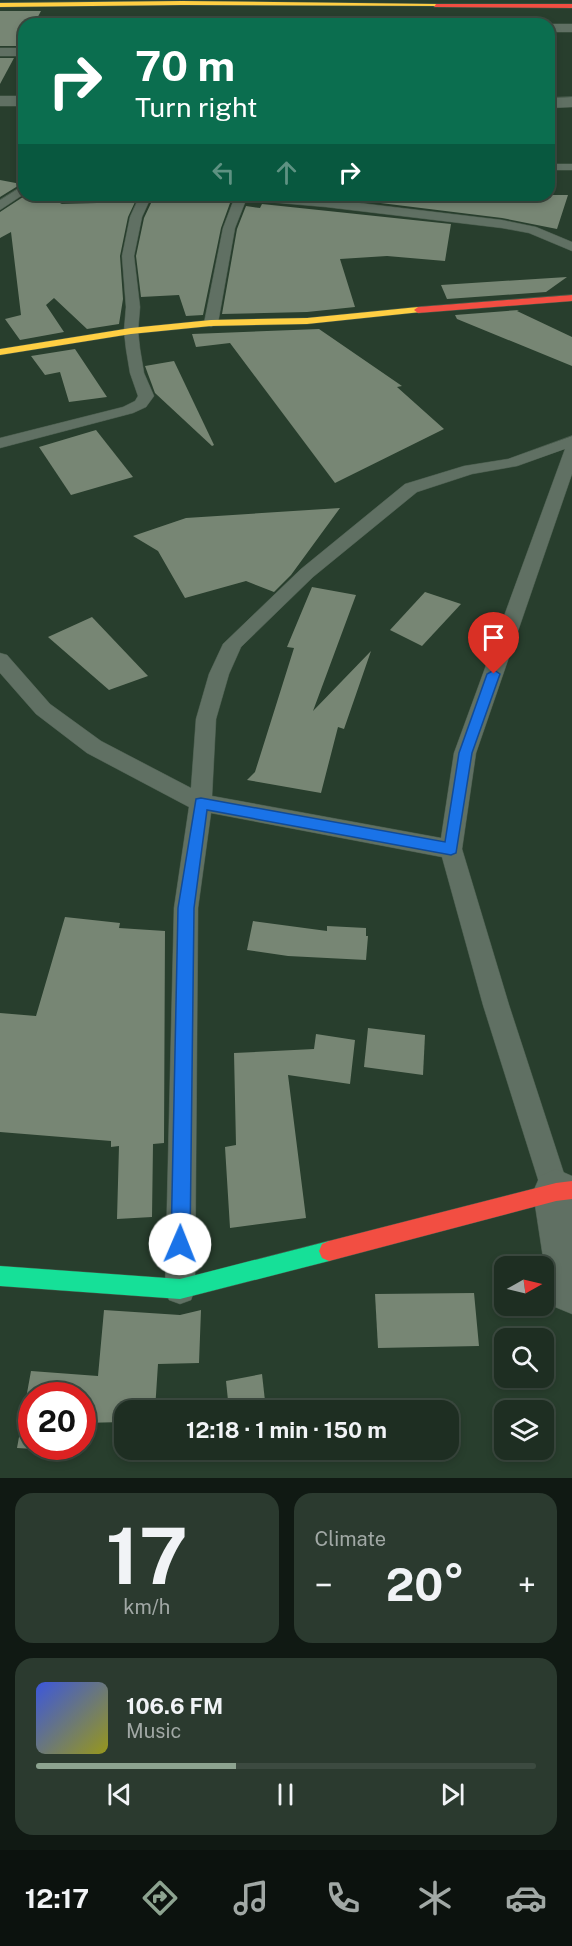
<!DOCTYPE html>
<html lang="en">
<head>
<meta charset="utf-8">
<style>
  body { margin:0; font-family:"Public Sans",sans-serif; background:#2b3a2f; color:#f1f3f6; height:100vh; display:flex; flex-direction:column; font-size:22px; white-space:nowrap }
  * { box-sizing:border-box; margin:0 }
  p { font-size:20px; color:#a1a8a5 }
  .icon { flex:none; width:33px; height:33px; fill:none; stroke:currentColor; stroke-width:2; stroke-linecap:round; stroke-linejoin:round }
  .map { position:relative; height:1478px; overflow:hidden }
  .details { display:flex; flex-direction:column; gap:15px; padding:15px; background:#101913; flex:1 }
  .details>* { flex:none }
  .top-card { position:absolute; left:18px; top:18px; width:537px; height:183px; border-radius:18px; box-shadow:0 3px 9px #0003,0 0 0 2px #3c4a40; background:#0b6e4f; color:#fff; overflow:hidden }
  .needle { width:39px; rotate:82deg }
  .tools { position:absolute; left:494px; top:1256px; display:grid; gap:12px }
  .tools a { display:grid; place-items:center; width:60px; height:60px; border-radius:12px; background:#1e2e22; box-shadow:0 3px 9px #0003,0 0 0 2px #3c4a40; font-size:30px }
  .speed { position:absolute; left:18px; top:1382px; display:flex; gap:12px; font-size:30px; font-weight:700; text-align:center }
  .speed>* { display:grid; place-content:center; width:78px; height:78px; border-radius:50%; background:#1e2e22; box-shadow:0 3px 9px #0003,0 0 0 2px #3c4a40; line-height:1 }
  .speed .limit { border:9px solid #d22; background:#fff; color:#111 }
  .pin { position:absolute; display:grid; place-items:center; width:51px; height:51px; color:#fff; margin:-62px -26px; border-radius:50% 50% 50% 0; rotate:-45deg; box-shadow:0 0 6px #0007 }
  .pin .icon { rotate:45deg }
  .me { position:absolute; width:66px; margin:-33px; rotate:1deg; stroke-linejoin:round; filter:drop-shadow(0 0 4px #0008) }
  .turn { display:flex; align-items:center; gap:21px; height:126px; padding:0 18px; font-size:27px }
  .turn .icon { width:78px; height:78px; stroke-width:2.5 }
  .turn b { display:block; font-size:42px; line-height:51px }
  .lanes { display:flex; align-items:center; height:57px; padding:0 18px; background:#0003; justify-content:center; gap:30px; direction:ltr }
  .lanes .off { opacity:.35 }
  .big { font-size:45px; font-weight:700; line-height:1.1 }
  .details .tile { flex:1; display:flex; flex-direction:column; justify-content:center; gap:9px; min-width:0; padding:0 21px; border-radius:18px; background:#2b3a2f }
  .details .dial { align-items:center; gap:0 }
  .dial b { font-size:78px; line-height:1 }
  .song { display:flex; align-items:center; gap:18px }
  .cover { width:72px; height:72px; border-radius:9px; background:linear-gradient(135deg,hsl(230 70% 55%),hsl(60 70% 35%)) }
  .played { height:6px; border-radius:3px; background:linear-gradient(90deg,#8da390 40%,#3c4a40 40%) }
  .keys { display:flex; justify-content:space-around; direction:ltr }
  .heat { display:flex; justify-content:space-between; align-items:center; font-size:33px; direction:ltr }
  .details .tiles { flex:1; display:grid; gap:15px; grid-template-columns:1fr 1fr }
  .tile:last-child { grid-column:span 2 }
  .trip { position:absolute; left:114px; top:1400px; width:345px; height:60px; border-radius:18px; background:#1e2e22; box-shadow:0 3px 9px #0003,0 0 0 2px #3c4a40; font-weight:700; line-height:60px; text-align:center }
  .menu { display:flex; height:96px; justify-content:space-around; align-items:center; background:#0c120e; color:#a1a8a5 }
  .menu .icon { width:42px; height:42px }
  .menu .selected { color:#8da390 }
  .menu b { font-size:27px; color:#f1f3f6 }
  .map>svg:first-child { display:block }
  .building { fill:#778674 }
  .lines { fill:none; stroke-linecap:round; stroke-linejoin:round }
  .lane-casing { stroke:#475a4b; stroke-width:1 }
  .street-casing { stroke:#475a4b; stroke-width:1 }
  .fast-casing { stroke:#475a4b; stroke-width:1 }
  .slow-casing { stroke:#475a4b; stroke-width:1 }
  .jam-casing { stroke:#475a4b; stroke-width:1 }
  .lane { fill:#607063; fill-rule:evenodd }
  .street { fill:#607063; fill-rule:evenodd }
  .fast { fill:#16e098; fill-rule:evenodd }
  .slow { fill:#ffcf43; fill-rule:evenodd }
  .jam { fill:#f24e42; fill-rule:evenodd }
  .route { fill:#1a73e8; stroke:#114b97; stroke-width:1.5 }
</style>
</head>
<body>
<div class="map">
<svg width="572" height="1478" viewBox="0 0 572 1478">
  <rect width="100%" height="100%" fill="#283e2d"/>
  <g class="building">
    <polygon points="0,11 41,11 34,24 24,24 24,41 22,46 0,46"/>
    <polygon points="0,58 14,58 0,84"/>
    <polygon points="0,180 21,184 0,197"/>
    <polygon points="26,195 76,195 60,204 135,202 128,217 120,256 123,299 119,324 87,329 54,298 46,305 64,332 20,340 5,319 21,315 11,232 0,238 0,212"/>
    <polygon points="342,195 568,195 557,229 502,218 340,198"/>
    <polygon points="209,199 230,203 221,228 203,315 186,316 179,295 141,297 136,256 144,218 152,201"/>
    <polygon points="262,204 451,224 445,261 387,256 340,259 355,307 307,312 222,314 237,229 246,206 260,208"/>
    <polygon points="567,277 546,292 447,299 441,285"/>
    <polygon points="519,310 517,311 572,337 572,366 457,319 455,315"/>
    <polygon points="319,329 402,386 397,387 444,429 335,483 230,343 196,347 192,334"/>
    <polygon points="75,349 107,397 69,402 60,372 45,375 31,356"/>
    <polygon points="174,361 214,445 212,446 155,393 145,366"/>
    <polygon points="96,430 133,477 71,495 39,447"/>
    <polygon points="340,508 291,575 274,592 246,581 185,598 158,551 133,536 186,518"/>
    <polygon points="312,587 356,595 313,711 371,651 344,729 338,727 321,793 247,780 255,772 294,648 287,647"/>
    <polygon points="425,592 461,604 422,646 390,630"/>
    <polygon points="92,617 148,676 109,690 48,637"/>
    <polygon points="65,917 120,923 119,928 165,931 164,1143 153,1144 152,1217 117,1219 119,1146 111,1147 111,1141 0,1132 0,1013 36,1016"/>
    <polygon points="253,921 327,931 327,926 366,928 366,936 368,936 366,960 288,956 247,950"/>
    <polygon points="368,1028 425,1035 423,1075 364,1067"/>
    <polygon points="316,1034 355,1040 350,1084 288,1075 306,1218 230,1228 225,1147 236,1145 234,1053 314,1049"/>
    <polygon points="474,1293 479,1346 378,1348 375,1294"/>
    <polygon points="104,1310 180,1315 201,1310 199,1363 158,1364 155,1410 124,1410 124,1422 82,1423 82,1395 32,1395 32,1446 70,1446 69,1451 17,1448 31,1371 98,1376"/>
    <polygon points="262,1374 266,1410 229,1410 226,1381"/>
  </g>
  <g class="lines">
    <g class="lane-casing">
      <g id="lane">
        <rect x="549" y="164" width="23" height="6"/>
        <polygon points="24,185 24,194 0,210 0,200"/>
        <polygon points="140,195 152,195 142,217 134,256 140,307 138,331 140,349 144,373 154,396 146,407 133,413 0,448 0,438 123,407 135,401 138,396 130,373 126,349 124,331 126,307 122,256 130,217"/>
        <polygon points="225,195 273,195 326,199 502,220 536,227 572,242 572,251 529,233 502,228 326,207 246,200 235,228 218,323 211,327 204,323 223,228 234,199"/>
        <path d="M 572,436 L 572,474 L 476,753 L 462,849 L 509,1005 L 570,1192 L 566,1202 L 556,1206 L 546,1202 L 542,1192 L 483,1005 L 442,857 L 211,813 L 198,908 L 195,1289 L 191,1300 L 180,1304 L 169,1300 L 165,1289 L 174,908 L 189,807 L 87,753 L 36,714 L 0,673 L 0,653 L 7,655 L 50,704 L 101,741 L 191,788 L 196,719 L 209,674 L 223,644 L 301,569 L 405,484 L 464,466 L 508,459 ZM 565,449 L 454,753 L 441,838 L 212,796 L 216,719 L 229,674 L 241,647 L 313,577 L 417,492 L 472,474 L 517,466 Z"/>
      </g>
    </g>
    <g class="street-casing">
      <g id="street">
        <polygon points="548,24 572,24 572,32 549,32"/>
        <rect x="0" y="48" width="24" height="8"/>
        <rect x="0" y="96" width="24" height="10"/>
        <polygon points="572,97 572,107 549,108 549,98"/>
        <polygon points="556,1169 572,1176 572,1314 555,1307 548,1290 533,1192 540,1176"/>
      </g>
    </g>
    <g class="fast-casing">
      <polygon id="fast" points="329,1241 336,1244 339,1251 336,1258 329,1261 180,1299 0,1286 0,1266 180,1279"/>
    </g>
    <g class="slow-casing">
      <g id="slow">
        <polygon points="182,1 436,4 439,6 182,5 0,7 0,3"/>
        <polygon points="418,307 421,308 421,312 307,324 211,326 131,334 0,355 0,349 131,328 211,320 307,318"/>
      </g>
    </g>
    <g class="jam-casing">
      <g id="jam">
        <polygon points="436,4 572,4 572,8 434,7"/>
        <polygon points="572,295 572,301 418,313 414,310 418,307"/>
        <polygon points="572,1181 572,1199 556,1201 329,1261 322,1258 319,1251 322,1244 329,1241 556,1183"/>
      </g>
    </g>
    <use href="#lane" class="lane"/>
    <use href="#street" class="street"/>
    <use href="#fast" class="fast"/>
    <use href="#slow" class="slow"/>
    <use href="#jam" class="jam"/>
  </g>
  <polygon class="route" points="494,670 500,674 472,753 456,853 451,855 207,810 194,908 190,1244 187,1251 180,1253 173,1251 171,1244 178,908 196,799 201,798 445,842 459,753 487,674"/>
</svg>
<div class="tools">
<a><svg class="needle" viewBox="-14 -14 28 28"><path d="M0-13l5 13h-10z" fill="#e53935"/><path d="M0 13l5-13h-10z" fill="#a1a8a5"/></svg></a>
<a><svg class="icon" aria-label="search" viewBox="0 0 24 24"><circle cx="10" cy="10" r="6"/><path d="M15 15l6 6"/></svg></a>
<a><svg class="icon" aria-label="layers" viewBox="0 0 24 24"><path d="M12 4l9 5-9 5-9-5zM3 14l9 5 9-5"/></svg></a>
</div>
<div class="speed"><div class="limit">20</div></div>
<div class="pin" style="left:494px;top:674px;background:#d93025"><svg class="icon" aria-label="arrive" viewBox="0 0 24 24"><path d="M6 21V4h12l-3 4 3 4H6"/></svg></div>
<svg class="me" style="left:180px;top:1244px" viewBox="-20 -20 40 40"><circle r="19" fill="#fff"/><path d="M0-13L10 11 0 6-10 11z" fill="#1a73e8"/></svg>
<div class="trip">12:18 · 1 min · 150 m</div>
<div class="top-card">
<div class="turn"><svg class="icon" aria-label="right" viewBox="0 0 24 24"><path d="M7 20v-9h11M14 6l5 5-5 5"/></svg><div><b>70 m</b>Turn right</div></div>
<div class="lanes"><svg class="icon off" aria-label="left" viewBox="0 0 24 24"><path d="M17 20v-9H6M10 6l-5 5 5 5"/></svg><svg class="icon off" aria-label="ahead" viewBox="0 0 24 24"><path d="M12 20V5M6 11l6-6 6 6"/></svg><svg class="icon" aria-label="right" viewBox="0 0 24 24"><path d="M7 20v-9h11M14 6l5 5-5 5"/></svg></div>
</div>
</div>
<section class="details">
<div class="tiles">
<div class="tile dial"><b>17</b><p>km/h</p></div>
<div class="tile"><p>Climate</p>
<div class="heat"><a>−</a><b class="big">20°</b><a>+</a></div>
</div>
<div class="tile">
<div class="song"><i class="cover"></i><div><b>106.6 FM</b><p>Music</p></div></div>
<div class="played"></div>
<div class="keys"><svg class="icon" aria-label="previous" viewBox="0 0 24 24"><path d="M18 5L8 12l10 7zM5 5v14"/></svg><svg class="icon" aria-label="pause" viewBox="0 0 24 24"><path d="M8 5v14M16 5v14"/></svg><svg class="icon" aria-label="next" viewBox="0 0 24 24"><path d="M6 5l10 7-10 7zM19 5v14"/></svg></div>
</div>
</div>
</section>
<nav class="menu">
<b>12:17</b>
<svg class="icon selected" aria-label="directions" viewBox="0 0 24 24"><path d="M12 3l9 9-9 9-9-9zM9 14v-3h6M13 9l2 2-2 2"/></svg>
<svg class="icon" aria-label="music" viewBox="0 0 24 24"><path d="M9 18V5l10-2v13"/><circle cx="6" cy="18" r="3"/><circle cx="16" cy="16" r="3"/></svg>
<svg class="icon" aria-label="phone" viewBox="0 0 24 24"><path d="M5 4h4l2 5-3 2q2 4 5 5l2-3 5 2v4C11 20 4 13 5 4z"/></svg>
<svg class="icon" aria-label="climate" viewBox="0 0 24 24"><path d="M12 3v18M4 7l16 10M4 17L20 7"/></svg>
<svg class="icon" aria-label="car" viewBox="0 0 24 24"><path d="M5 17H2v-5l4-1 3-4h7l3 4 3 1v5h-3M9 17h6M6 11h13"/><circle cx="7" cy="17" r="2"/><circle cx="17" cy="17" r="2"/></svg>
</nav>
</body>
</html>
